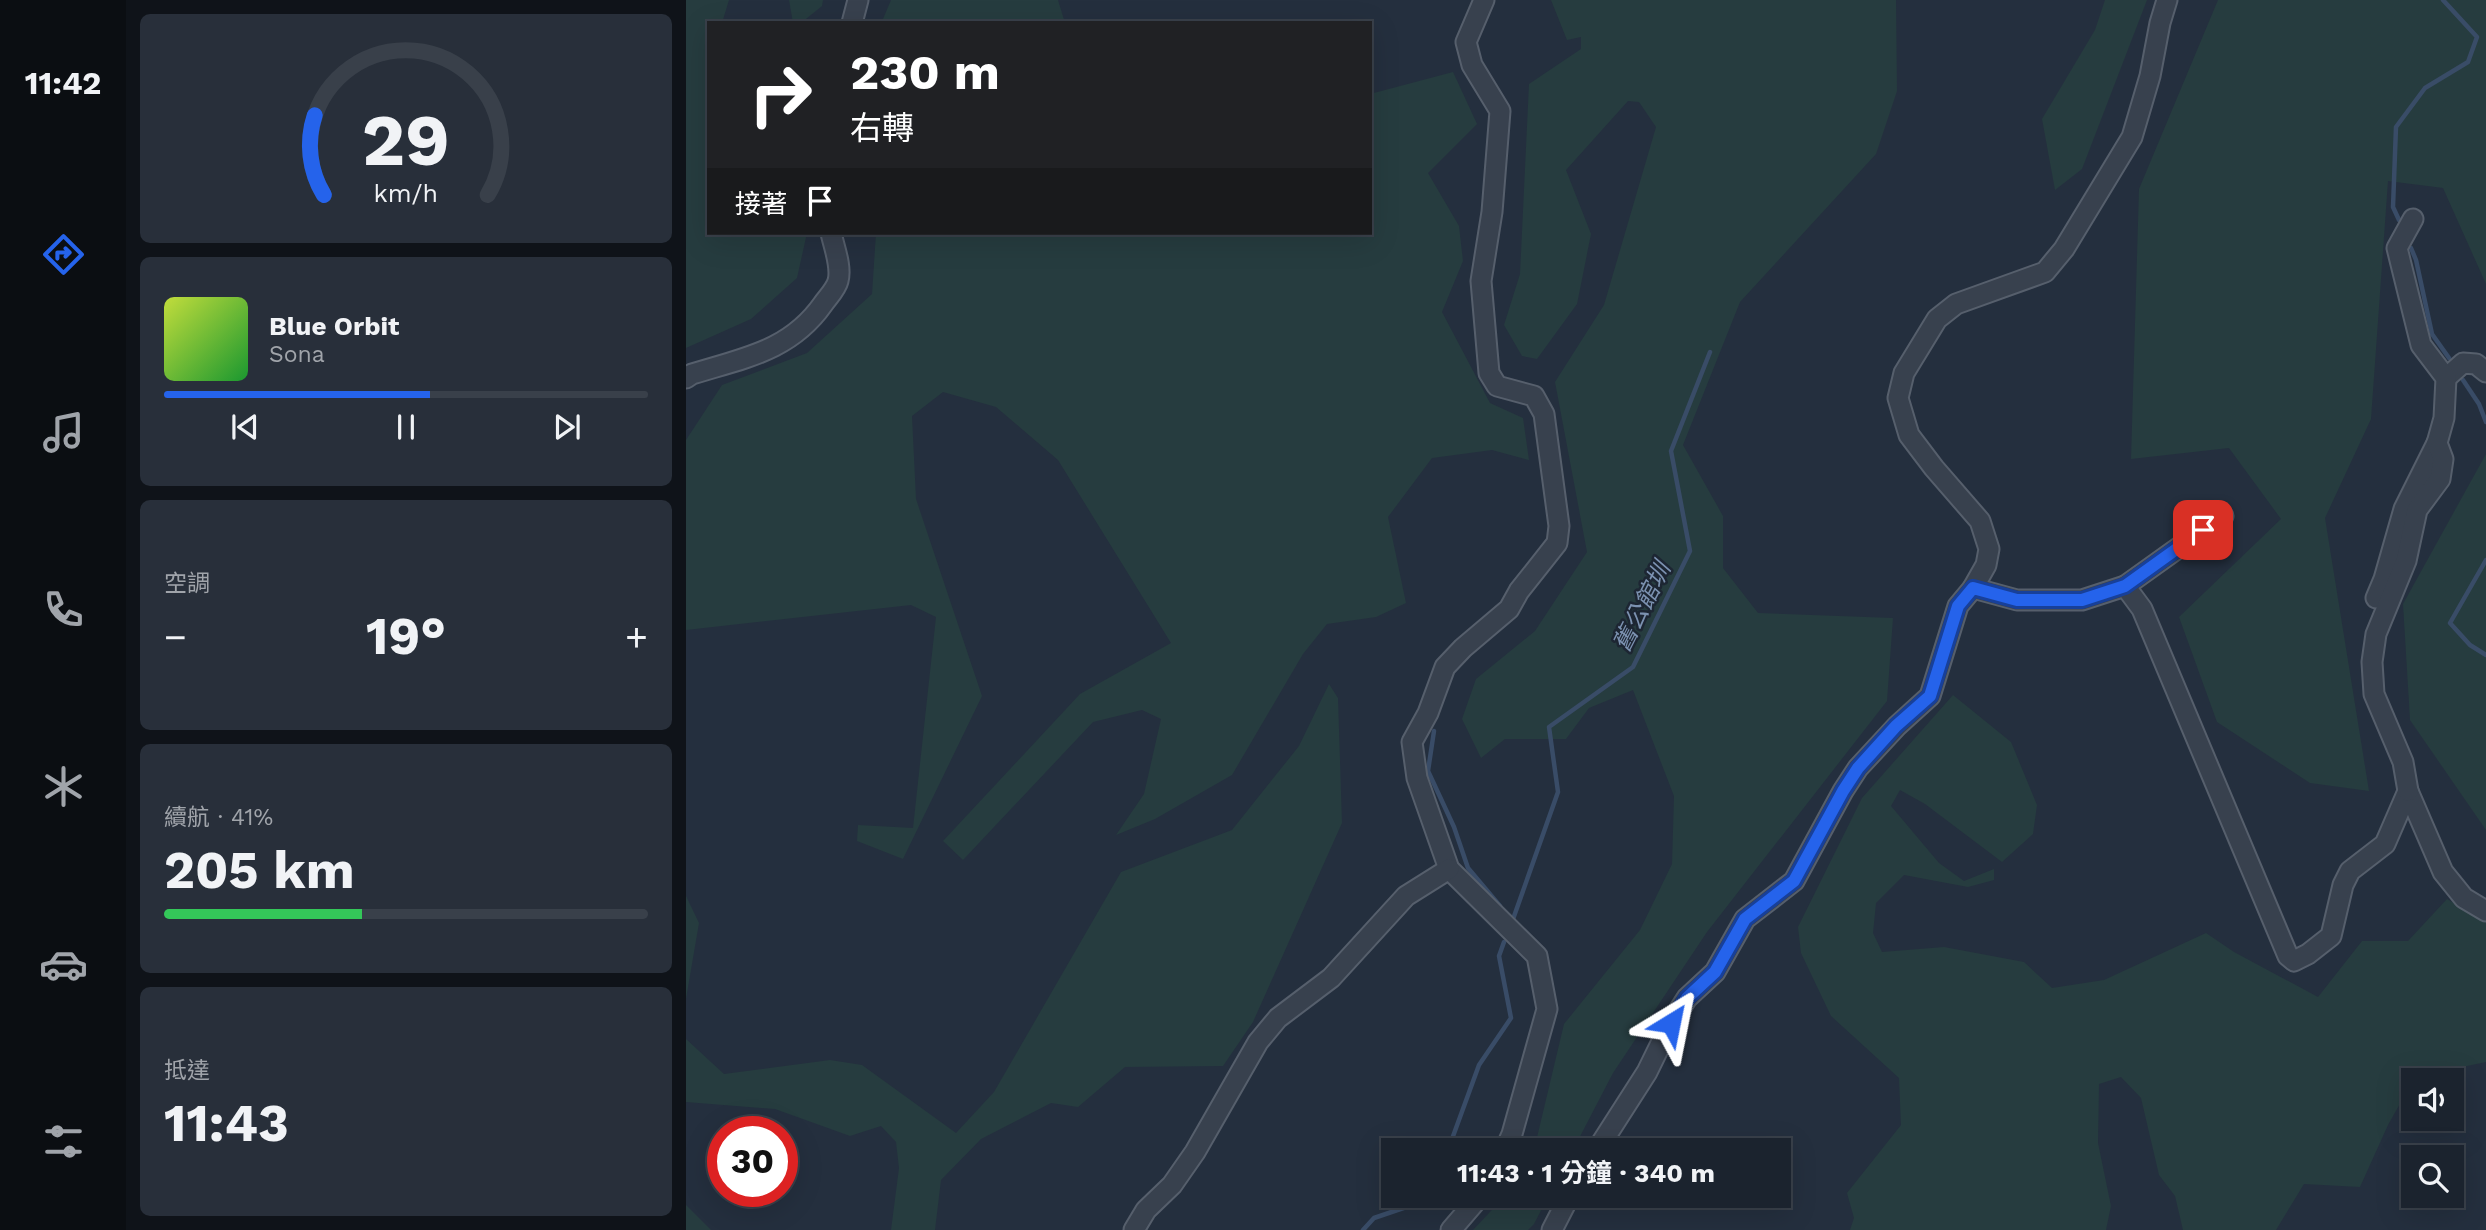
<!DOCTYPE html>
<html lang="zh-TW">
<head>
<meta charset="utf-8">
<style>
  body { margin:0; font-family:"Work Sans","Noto Sans TC",sans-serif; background:#282f3a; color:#f1f3f6; height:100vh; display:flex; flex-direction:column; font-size:26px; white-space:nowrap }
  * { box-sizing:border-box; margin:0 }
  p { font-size:23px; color:#a0a4aa }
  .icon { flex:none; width:38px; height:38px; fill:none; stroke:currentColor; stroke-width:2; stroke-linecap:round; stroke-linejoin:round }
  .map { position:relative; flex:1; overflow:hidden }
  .sheet { display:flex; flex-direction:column; gap:14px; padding:14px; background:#0f1319; width:560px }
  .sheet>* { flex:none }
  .hud { position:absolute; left:21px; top:21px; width:665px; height:214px; border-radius:0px; box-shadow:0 7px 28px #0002,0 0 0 2px #39404a; background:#202124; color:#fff; overflow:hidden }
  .fabs { position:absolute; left:1715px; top:1068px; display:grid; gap:14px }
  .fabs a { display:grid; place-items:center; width:63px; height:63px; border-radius:0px; background:#1b232e; box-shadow:0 7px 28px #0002,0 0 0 2px #39404a; font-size:35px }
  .speed { position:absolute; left:21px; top:1116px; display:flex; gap:14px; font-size:35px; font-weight:700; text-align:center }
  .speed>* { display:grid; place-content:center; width:91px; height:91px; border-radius:50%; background:#1b232e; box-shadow:0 7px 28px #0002,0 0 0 2px #39404a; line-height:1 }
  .speed .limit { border:10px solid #d22; background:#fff; color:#111 }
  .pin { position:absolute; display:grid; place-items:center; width:60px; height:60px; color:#fff; margin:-30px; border-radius:14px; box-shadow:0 4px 10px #0006 }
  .me { position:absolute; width:77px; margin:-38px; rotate:35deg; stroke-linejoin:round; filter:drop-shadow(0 0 5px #0008) }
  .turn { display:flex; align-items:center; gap:24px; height:147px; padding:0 28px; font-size:32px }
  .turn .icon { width:91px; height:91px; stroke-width:2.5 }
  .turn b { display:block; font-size:49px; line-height:60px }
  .then { display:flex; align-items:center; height:66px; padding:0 28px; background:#0003; gap:14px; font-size:26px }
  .big { font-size:52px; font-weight:700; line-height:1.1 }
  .sheet .tile { flex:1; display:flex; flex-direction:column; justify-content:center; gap:10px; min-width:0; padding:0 24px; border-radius:10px; background:#282f3a }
  .sheet .dial { align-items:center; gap:0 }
  .dial svg { height:182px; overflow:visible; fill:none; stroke:#39404a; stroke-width:7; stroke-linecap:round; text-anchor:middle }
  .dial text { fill:#f1f3f6; stroke:none }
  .song { display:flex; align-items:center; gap:21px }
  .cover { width:84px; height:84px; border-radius:10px; background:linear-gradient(135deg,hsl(70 70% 55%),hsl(130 70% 35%)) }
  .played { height:7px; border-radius:4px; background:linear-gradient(90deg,#2563eb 55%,#39404a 55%) }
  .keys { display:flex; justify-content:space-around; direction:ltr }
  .heat { display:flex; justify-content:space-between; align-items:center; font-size:38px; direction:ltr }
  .charge { height:10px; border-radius:5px; background:linear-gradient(90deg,#34c759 41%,#39404a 0) }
  .trip { position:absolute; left:695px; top:1138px; width:410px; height:70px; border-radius:0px; background:#1b232e; box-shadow:0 7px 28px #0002,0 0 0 2px #39404a; font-weight:700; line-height:70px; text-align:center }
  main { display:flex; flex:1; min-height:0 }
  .menu { display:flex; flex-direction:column; width:126px; justify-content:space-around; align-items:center; background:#0b0e12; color:#a0a4aa }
  .menu .icon { width:49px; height:49px }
  .menu .current { color:#2563eb }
  .menu b { font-size:32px; color:#f1f3f6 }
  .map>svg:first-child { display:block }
  .green { fill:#263c3f }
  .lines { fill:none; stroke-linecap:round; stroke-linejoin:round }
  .stream { stroke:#394c67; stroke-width:4.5 }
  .minor-casing { stroke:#565f6c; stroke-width:23 }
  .minor { stroke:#38414e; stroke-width:19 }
  .route-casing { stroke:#184099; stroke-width:18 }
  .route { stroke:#2563eb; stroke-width:12 }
  .labels { text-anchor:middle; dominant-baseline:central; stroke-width:5; stroke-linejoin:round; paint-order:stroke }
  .water-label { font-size:24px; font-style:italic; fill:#7c92b1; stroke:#1d2633 }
</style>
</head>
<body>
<main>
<nav class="menu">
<b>11:42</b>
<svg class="icon current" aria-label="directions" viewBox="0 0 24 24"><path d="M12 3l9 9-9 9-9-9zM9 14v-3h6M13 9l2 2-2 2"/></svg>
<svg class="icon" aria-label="music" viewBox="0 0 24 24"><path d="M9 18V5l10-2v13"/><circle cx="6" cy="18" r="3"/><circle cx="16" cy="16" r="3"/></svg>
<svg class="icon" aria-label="phone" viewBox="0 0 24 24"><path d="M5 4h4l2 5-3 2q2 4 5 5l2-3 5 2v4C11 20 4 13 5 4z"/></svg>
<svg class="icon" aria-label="climate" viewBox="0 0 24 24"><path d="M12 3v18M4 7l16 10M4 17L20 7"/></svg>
<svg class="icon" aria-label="car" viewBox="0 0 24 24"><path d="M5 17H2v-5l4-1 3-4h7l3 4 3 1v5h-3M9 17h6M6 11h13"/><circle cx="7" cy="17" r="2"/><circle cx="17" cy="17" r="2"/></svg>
<svg class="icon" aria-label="filters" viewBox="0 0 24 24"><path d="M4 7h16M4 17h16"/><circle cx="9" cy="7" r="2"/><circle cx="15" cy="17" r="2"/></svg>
</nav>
<section class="sheet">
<div class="tile dial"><svg viewBox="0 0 100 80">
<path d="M14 69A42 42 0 1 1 86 69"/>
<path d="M14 69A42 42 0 0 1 10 34" stroke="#2563eb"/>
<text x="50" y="56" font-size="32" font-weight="700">29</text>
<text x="50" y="72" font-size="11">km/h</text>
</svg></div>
<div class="tile">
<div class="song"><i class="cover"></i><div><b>Blue Orbit</b><p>Sona</p></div></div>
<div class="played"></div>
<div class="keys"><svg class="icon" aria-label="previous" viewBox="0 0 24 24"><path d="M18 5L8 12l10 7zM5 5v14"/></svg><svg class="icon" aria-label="pause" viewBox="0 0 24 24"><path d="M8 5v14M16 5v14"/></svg><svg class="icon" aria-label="next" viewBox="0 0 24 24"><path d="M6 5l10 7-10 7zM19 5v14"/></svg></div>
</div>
<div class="tile"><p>空調</p>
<div class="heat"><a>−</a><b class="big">19°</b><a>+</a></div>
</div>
<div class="tile"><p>續航 · 41%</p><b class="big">205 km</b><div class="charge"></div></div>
<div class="tile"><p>抵達</p><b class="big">11:43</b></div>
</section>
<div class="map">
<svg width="1800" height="1230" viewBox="0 0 1800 1230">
  <rect width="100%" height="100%" fill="#242f3e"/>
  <g class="green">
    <polygon points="0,0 43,0 36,23 23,23 23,233 121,233 111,278 65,319 0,348"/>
    <polygon points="103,0 137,0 136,6 115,23 107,23"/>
    <polygon points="205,0 372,0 379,23 199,23 197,19"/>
    <polygon points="865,0 1210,0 1211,91 1190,154 1054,302 997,445 1037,516 1037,568 1072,613 1207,618 1201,701 1021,932 927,1073 887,1150 848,1150 878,1024 954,930 986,864 988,796 947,690 903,708 880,739 819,739 795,758 776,719 790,679 849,631 901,552 869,382 918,305 970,127 953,102 942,101 880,170 905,234 891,304 851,359 836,356 818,325 834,274 843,84 895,49 895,37 881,40"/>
    <polygon points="1419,0 1461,0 1396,169 1369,190 1356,119 1409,30"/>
    <polygon points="1532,0 1800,0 1800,284 1757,188 1702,181 1685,419 1639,518 1683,791 1624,783 1531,722 1493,617 1595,519 1543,448 1445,459 1453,189"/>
    <polygon points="767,72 791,124 742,173 773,226 777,261 756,312 804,403 837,418 843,460 806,450 746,458 702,517 720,603 690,617 641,624 617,654 546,775 469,819 430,835 458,794 475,719 456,710 407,722 277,860 257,841 394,694 485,643 372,460 310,407 257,392 226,416 230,499 296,696 217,859 171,841 172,825 227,828 250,617 225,605 0,630 0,440 36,385 121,353 186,294 190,233 684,233 684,94"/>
    <polygon points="1800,454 1800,830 1724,720 1717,604"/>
    <polygon points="643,684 652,698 656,823 567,1022 537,1066 439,1067 392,1107 365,1103 295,1139 255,1180 249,1230 205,1230 213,1168 210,1142 195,1126 164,1136 89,1109 0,1102 0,1039 38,1074 144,1060 176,1065 270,1133 308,1092 435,872 546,830 613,746"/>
    <polygon points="1267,695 1325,742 1351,805 1347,834 1316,862 1239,804 1214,790 1205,806 1253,863 1278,881 1308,869 1308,880 1282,887 1218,875 1190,903 1187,933 1196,952 1258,947 1338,962 1366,988 1418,980 1520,933 1548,952 1632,997 1676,941 1722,941 1761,899 1800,922 1800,1062 1729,1077 1702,1125 1674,1187 1618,1184 1590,1230 1497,1230 1489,1196 1473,1175 1455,1098 1435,1077 1413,1084 1412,1143 1425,1206 1420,1230 1164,1230 1168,1218 1161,1193 1215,1125 1213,1078 1145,1016 1115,953 1112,927 1176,798"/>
    <polygon points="0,896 13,923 0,999"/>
    <polygon points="820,1195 863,1195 848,1224 842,1230 787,1230"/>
    <polygon points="0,1205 25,1230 0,1230"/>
  </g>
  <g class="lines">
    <g class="stream">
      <polyline points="1713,220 1707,207 1710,127 1739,88 1782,62 1791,37 1757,0"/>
      <polyline points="1725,248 1730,260 1746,334 1763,358"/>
      <polyline points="1777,380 1793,404 1800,422"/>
      <polyline points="1800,560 1764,623 1784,645 1800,655"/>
      <polyline points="748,731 742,771 768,827 782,868 814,906"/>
      <polyline points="826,922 872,792 863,727 947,667 1004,551 985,451 1024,352"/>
      <polyline points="762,1150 793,1065 825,1018 813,956 818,942"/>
      <polyline points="677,1230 688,1218 744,1199 745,1195"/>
    </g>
    <g class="minor-casing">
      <g id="minor">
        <polyline points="798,0 780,42 786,65 814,111 806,212 795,281 803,373 811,386 848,396 858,414 873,526 871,543 833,591 823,609 777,648 759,667 742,713 726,742 731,778 763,869 851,956 861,1009 826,1134 819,1150"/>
        <polyline points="166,23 172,0"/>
        <path d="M 0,378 L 6,374 C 58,358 104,351 137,304 C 142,297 150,289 152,281 C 156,267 148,247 145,233"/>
        <polyline points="1760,378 1777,363 1790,364 1800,372"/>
        <polyline points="1439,586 1537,516"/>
        <polyline points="1287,588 1331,600 1396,600 1439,586 1456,609 1602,956 1608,961 1622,954 1645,936 1657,885 1664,871 1699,844 1722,791 1757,872 1778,898 1800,911"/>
        <polyline points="1690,598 1698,579 1718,509 1751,443"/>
        <polyline points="1722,791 1717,762 1688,694 1686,662 1690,634 1720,561 1731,510 1754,479 1757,459 1751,443 1758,418 1760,378 1735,345 1711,248 1727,219"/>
        <polyline points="911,1150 961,1072 985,1023 1001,998 1029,972 1059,919 1108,881 1157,791 1172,768 1211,726 1244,696 1272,606 1287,588 1300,565 1303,549 1294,521 1248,468 1223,435 1212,398 1218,373 1251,319 1270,304 1359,272 1378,249 1446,137 1464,76 1474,23 1481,0"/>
        <polyline points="448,1230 460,1210 486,1185 509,1152 572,1042 592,1018 645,978 720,896 763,869"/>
        <polyline points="765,1230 795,1195"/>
        <polyline points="866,1230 884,1195"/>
      </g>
    </g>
    <use href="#minor" class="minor"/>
  </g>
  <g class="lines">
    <g class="route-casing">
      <polyline id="route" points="985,1023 1001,998 1029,972 1059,919 1108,881 1157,791 1172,768 1210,726 1244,696 1272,606 1287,588 1331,600 1396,600 1439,586 1517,530"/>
    </g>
    <use href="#route" class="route"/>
  </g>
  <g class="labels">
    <g class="water-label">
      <text transform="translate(956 607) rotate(-63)">舊公館圳</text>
    </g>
  </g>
</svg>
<div class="fabs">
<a><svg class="icon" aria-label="sound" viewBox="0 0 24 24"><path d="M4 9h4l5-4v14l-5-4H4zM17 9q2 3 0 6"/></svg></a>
<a><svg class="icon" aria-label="search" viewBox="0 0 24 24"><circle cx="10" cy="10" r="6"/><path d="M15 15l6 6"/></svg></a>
</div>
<div class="speed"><div class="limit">30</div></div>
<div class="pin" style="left:1517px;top:530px;background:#d93025"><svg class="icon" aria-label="arrive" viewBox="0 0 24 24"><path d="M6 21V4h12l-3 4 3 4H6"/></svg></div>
<svg class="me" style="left:985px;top:1023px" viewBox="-20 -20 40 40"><path d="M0-17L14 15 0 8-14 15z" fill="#2563eb" stroke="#fff" stroke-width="4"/></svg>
<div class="trip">11:43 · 1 分鐘 · 340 m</div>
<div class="hud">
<div class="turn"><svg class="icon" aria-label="right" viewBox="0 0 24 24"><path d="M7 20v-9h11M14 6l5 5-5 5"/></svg><div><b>230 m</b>右轉</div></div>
<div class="then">接著<svg class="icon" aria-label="arrive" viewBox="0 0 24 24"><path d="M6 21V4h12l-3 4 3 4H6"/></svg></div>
</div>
</div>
</main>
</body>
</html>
